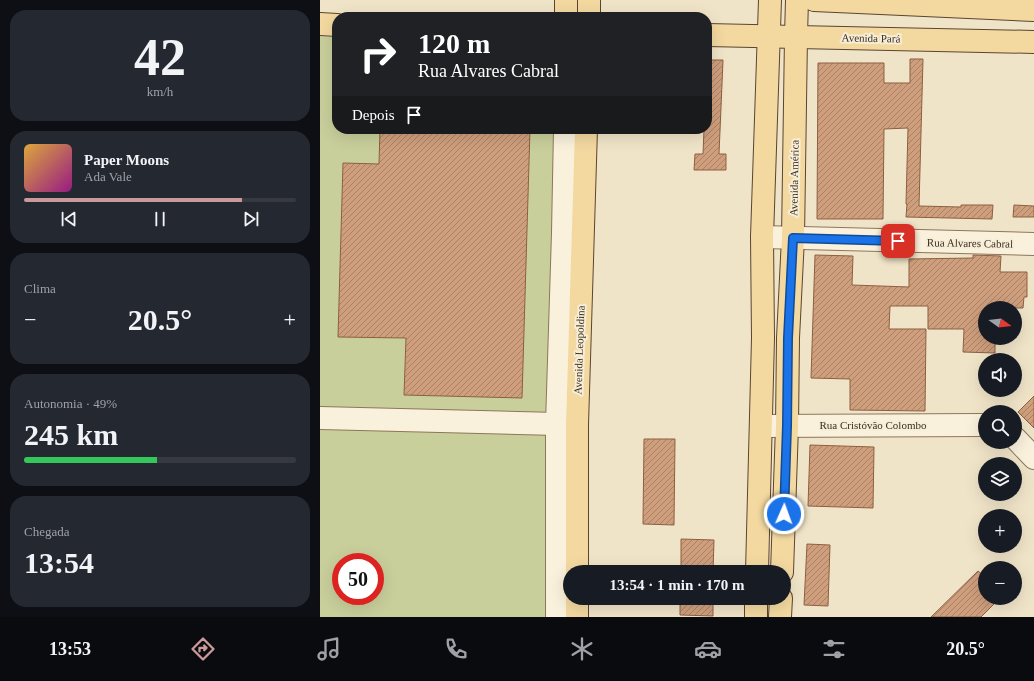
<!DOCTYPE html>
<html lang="pt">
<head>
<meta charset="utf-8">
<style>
  body { margin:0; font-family:"Times New Roman",serif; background:#242831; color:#f1f3f6; height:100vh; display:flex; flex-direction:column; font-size:15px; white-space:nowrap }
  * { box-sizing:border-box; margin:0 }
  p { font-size:13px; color:#9ea1a6 }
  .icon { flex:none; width:22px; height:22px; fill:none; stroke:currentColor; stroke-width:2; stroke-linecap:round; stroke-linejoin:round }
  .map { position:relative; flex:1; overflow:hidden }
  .side { display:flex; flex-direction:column; gap:10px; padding:10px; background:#0d0f14; width:320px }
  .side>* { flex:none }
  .top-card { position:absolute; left:12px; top:12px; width:380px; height:122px; border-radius:16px; box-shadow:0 4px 16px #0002; background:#202124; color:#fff; overflow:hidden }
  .needle { width:26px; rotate:105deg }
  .controls { position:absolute; left:658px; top:301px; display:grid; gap:8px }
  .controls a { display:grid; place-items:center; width:44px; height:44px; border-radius:50%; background:#171b24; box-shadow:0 4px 16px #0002; font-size:20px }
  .speed { position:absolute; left:12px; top:553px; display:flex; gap:8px; font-size:20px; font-weight:700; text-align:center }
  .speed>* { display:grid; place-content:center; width:52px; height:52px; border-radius:50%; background:#171b24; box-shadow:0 4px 16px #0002; line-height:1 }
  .speed .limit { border:6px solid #d22; background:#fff; color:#111 }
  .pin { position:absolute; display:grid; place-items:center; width:34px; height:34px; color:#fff; margin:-17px; border-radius:8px; box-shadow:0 2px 6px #0006 }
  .me { position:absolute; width:44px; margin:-22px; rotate:2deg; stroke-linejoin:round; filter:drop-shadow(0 0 3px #0008) }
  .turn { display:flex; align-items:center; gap:14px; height:84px; padding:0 20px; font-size:18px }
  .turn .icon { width:52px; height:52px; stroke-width:2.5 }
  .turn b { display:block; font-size:28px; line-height:34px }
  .then { display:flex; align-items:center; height:38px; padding:0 20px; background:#0003; gap:8px; font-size:15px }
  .big { font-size:30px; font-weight:700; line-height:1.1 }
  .side .tile { flex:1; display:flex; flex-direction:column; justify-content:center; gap:6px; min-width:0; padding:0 14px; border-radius:16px; background:#242831 }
  .side .dial { align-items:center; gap:0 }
  .dial b { font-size:52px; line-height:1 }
  .song { display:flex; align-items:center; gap:12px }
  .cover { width:48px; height:48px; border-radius:6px; background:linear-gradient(135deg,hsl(40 70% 55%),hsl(310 70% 35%)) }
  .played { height:4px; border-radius:2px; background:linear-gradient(90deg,#cc999b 80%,#363941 80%) }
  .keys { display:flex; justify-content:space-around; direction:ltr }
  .heat { display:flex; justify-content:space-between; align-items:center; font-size:22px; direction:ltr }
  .charge { height:6px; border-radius:3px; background:linear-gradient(90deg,#34c759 49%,#363941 0) }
  .trip { position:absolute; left:243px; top:565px; width:228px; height:40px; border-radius:20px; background:#171b24; box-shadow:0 4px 16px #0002; font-weight:700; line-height:40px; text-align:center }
  .tab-bar { display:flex; height:64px; justify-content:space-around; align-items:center; background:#090b0e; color:#9ea1a6 }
  .tab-bar .icon { width:28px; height:28px }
  .tab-bar .active { color:#cc999b }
  .tab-bar b { font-size:18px; color:#f1f3f6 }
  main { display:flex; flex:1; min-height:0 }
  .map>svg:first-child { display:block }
  .grass { fill:#c9cf9b; fill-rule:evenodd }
  .building { fill:url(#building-hatch); stroke:#8d5f41 }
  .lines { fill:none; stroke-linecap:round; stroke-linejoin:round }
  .minor-casing { stroke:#8d765c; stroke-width:24 }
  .major-casing { stroke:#5b4430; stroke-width:24 }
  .minor { stroke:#faf1dc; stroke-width:22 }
  .major { stroke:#f3d9a0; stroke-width:22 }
  .route-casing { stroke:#114b97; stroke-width:10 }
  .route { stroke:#1a73e8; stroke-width:7 }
  .labels { text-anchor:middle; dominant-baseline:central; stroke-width:4; stroke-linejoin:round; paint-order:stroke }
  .street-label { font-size:11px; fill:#3d2e20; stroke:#f7eed8 }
</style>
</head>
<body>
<main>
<section class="side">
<div class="tile dial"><b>42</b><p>km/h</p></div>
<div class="tile">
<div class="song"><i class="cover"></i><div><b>Paper Moons</b><p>Ada Vale</p></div></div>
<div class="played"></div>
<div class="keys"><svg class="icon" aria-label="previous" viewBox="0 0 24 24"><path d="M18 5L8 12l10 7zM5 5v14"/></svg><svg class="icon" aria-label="pause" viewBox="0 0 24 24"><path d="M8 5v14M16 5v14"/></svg><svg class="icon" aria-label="next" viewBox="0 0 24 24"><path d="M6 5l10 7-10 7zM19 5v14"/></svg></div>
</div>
<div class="tile"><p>Clima</p>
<div class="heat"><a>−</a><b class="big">20.5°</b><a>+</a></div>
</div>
<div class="tile"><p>Autonomia · 49%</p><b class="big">245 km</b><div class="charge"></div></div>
<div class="tile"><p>Chegada</p><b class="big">13:54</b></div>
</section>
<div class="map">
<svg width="714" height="617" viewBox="0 0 714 617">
  <defs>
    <pattern id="building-hatch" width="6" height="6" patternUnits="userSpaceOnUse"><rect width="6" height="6" fill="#cf9f7d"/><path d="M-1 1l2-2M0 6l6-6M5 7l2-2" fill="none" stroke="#a98266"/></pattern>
  </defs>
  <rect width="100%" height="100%" fill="#f0e4c8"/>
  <path class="grass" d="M 0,36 L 17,37 L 17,129 L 271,129 L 250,572 L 250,598 L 260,617 L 0,617 ZM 21,562 L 55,562 L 55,596 L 21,596 Z"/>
  <g class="building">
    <polygon points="590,59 603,59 599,206 641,207 641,205 673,205 672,219 586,217 587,204 586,204 588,128 564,129 563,219 497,219 498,63 564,63 564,83 590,83"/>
    <polygon points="387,60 403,60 399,154 406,154 406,170 374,170 375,154 383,154 384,129 387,129"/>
    <polygon points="60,129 210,129 202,398 84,395 86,338 18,337 23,163 59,164"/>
    <polygon points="694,205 714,206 714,217 693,217"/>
    <polygon points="495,255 533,256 532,285 589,287 589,259 653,258 653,255 681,256 680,272 707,272 707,297 704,297 703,308 665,308 665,338 675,338 675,353 643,352 644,329 608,329 608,306 570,306 569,329 606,329 605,411 530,410 530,379 491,378"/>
    <polygon points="714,396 714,428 698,412"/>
    <polygon points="324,439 355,439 354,525 323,524"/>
    <polygon points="490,445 554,447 553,508 488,506"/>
    <polygon points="361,539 394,540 393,572 361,572"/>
    <polygon points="487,544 510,545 508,606 484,605"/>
    <polygon points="658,571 665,577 665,598 680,598 661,617 611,617"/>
    <polygon points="360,598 393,598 393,616 360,615"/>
  </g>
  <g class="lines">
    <g class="minor-casing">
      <g id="minor">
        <polyline points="442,237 714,244"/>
        <polyline points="0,418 237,424"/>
        <polyline points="441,426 665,425"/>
        <polyline points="695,438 714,458"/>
        <polyline points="237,617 237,424 243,233 245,129"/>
      </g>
    </g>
    <g class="major-casing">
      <g id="major">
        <polyline points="246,0 246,17"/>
        <polyline points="494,0 714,10"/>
        <polyline points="269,17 269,0"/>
        <polyline points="0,24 17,25"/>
        <polyline points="387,35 714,42"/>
        <polyline points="257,572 257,425 266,129"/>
        <polyline points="437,572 443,338 442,237 450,0"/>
        <polyline points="462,572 467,426 468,338 473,238 476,36 477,0"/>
        <polyline points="257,617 257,598"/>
        <polyline points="436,617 436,598"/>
        <polyline points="460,617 461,598"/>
      </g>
    </g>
    <use href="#minor" class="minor"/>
    <use href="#major" class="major"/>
  </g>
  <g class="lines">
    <g class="route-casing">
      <polyline id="route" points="464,514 467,426 468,338 473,238 578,241"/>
    </g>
    <use href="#route" class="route"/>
  </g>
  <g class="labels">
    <g class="street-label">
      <text transform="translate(551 38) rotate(1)">Avenida Pará</text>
      <text transform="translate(474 178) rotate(-89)">Avenida América</text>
      <text transform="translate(650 243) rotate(1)">Rua Alvares Cabral</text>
      <text transform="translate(259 350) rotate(-88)">Avenida Leopoldina</text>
      <text x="553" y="425">Rua Cristóvão Colombo</text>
    </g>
  </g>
</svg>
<div class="controls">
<a><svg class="needle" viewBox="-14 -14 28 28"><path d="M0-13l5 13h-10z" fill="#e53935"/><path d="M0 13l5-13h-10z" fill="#9ea1a6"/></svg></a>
<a><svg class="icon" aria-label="sound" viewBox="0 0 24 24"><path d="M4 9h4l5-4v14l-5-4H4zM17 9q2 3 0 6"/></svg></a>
<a><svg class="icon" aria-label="search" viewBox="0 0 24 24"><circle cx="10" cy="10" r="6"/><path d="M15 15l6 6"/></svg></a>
<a><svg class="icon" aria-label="layers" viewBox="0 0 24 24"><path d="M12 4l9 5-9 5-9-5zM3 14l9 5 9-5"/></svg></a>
<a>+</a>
<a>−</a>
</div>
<div class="speed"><div class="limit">50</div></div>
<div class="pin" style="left:578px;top:241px;background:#d93025"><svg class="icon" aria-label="arrive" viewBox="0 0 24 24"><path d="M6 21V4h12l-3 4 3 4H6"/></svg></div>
<svg class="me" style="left:464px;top:514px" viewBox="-20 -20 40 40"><circle r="17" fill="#1a73e8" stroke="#fff" stroke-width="3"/><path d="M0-11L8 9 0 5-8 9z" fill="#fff"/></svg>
<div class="trip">13:54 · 1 min · 170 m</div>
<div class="top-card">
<div class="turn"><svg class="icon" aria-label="right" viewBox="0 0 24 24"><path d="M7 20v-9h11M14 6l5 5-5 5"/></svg><div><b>120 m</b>Rua Alvares Cabral</div></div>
<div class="then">Depois<svg class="icon" aria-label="arrive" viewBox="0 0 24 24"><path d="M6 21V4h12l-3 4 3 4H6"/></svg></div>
</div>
</div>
</main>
<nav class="tab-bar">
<b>13:53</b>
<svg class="icon active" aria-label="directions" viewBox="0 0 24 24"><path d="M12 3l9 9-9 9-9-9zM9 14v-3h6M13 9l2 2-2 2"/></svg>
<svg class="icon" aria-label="music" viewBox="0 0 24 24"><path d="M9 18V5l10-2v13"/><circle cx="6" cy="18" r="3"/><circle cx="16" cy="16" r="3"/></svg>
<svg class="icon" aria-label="phone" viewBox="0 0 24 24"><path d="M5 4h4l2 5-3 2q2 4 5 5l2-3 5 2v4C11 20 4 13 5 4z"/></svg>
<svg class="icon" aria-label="climate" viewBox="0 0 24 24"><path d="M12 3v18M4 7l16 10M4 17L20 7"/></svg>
<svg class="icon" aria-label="car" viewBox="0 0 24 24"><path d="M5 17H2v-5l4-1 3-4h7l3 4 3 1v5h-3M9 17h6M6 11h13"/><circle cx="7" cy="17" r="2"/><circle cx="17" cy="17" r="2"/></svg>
<svg class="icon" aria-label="filters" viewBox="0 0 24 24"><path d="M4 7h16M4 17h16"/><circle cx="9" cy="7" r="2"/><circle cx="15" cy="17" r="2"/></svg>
<b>20.5°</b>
</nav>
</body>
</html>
